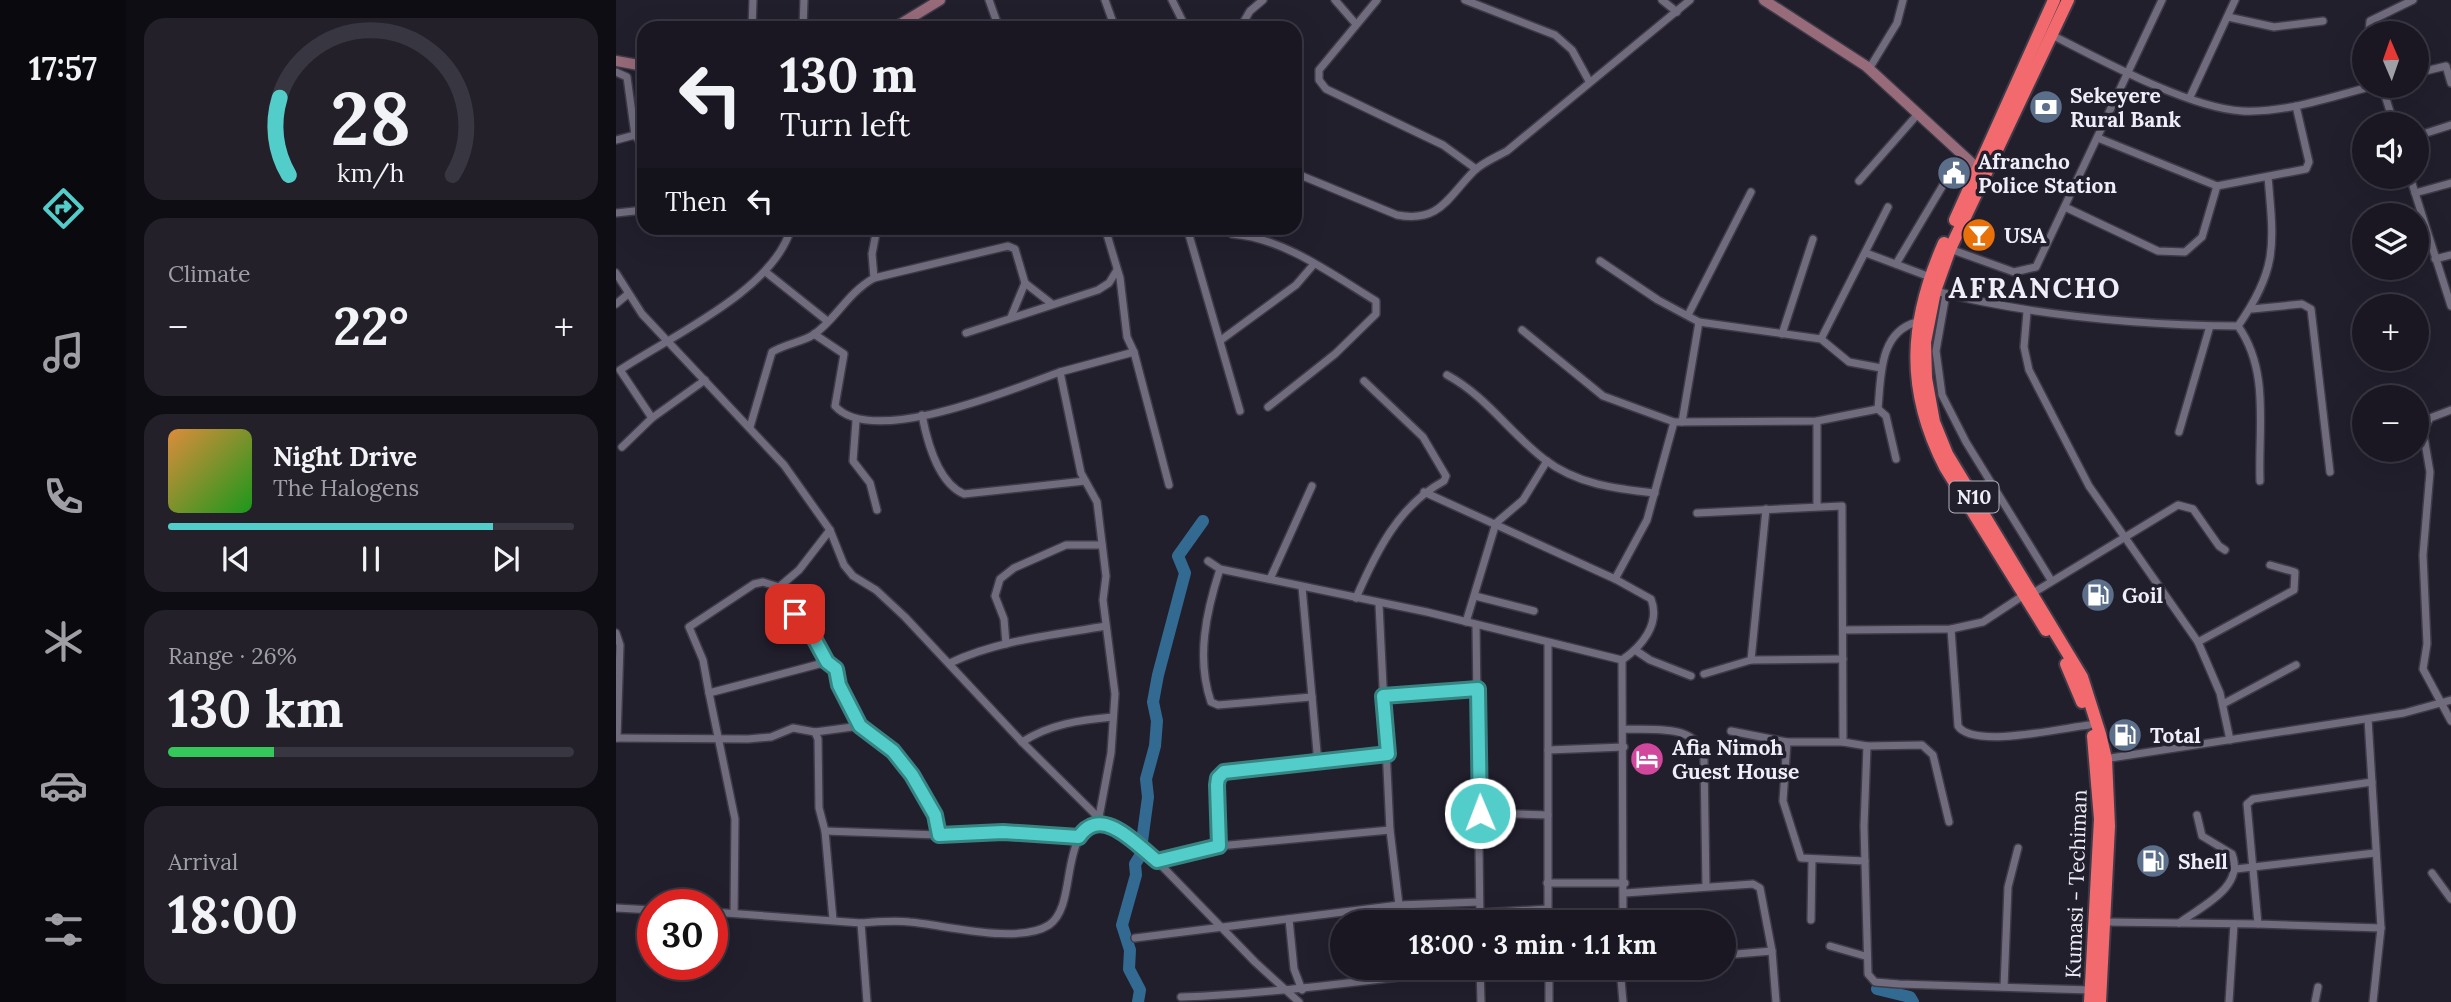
<!DOCTYPE html>
<html lang="en">
<head>
<meta charset="utf-8">
<style>
  body { margin:0; font-family:Lora,serif; background:#23202a; color:#f1f3f6; height:100vh; display:flex; flex-direction:column; font-size:26px; white-space:nowrap }
  * { box-sizing:border-box; margin:0 }
  p { font-size:23px; color:#9f9fa5 }
  .icon { flex:none; width:38px; height:38px; fill:none; stroke:currentColor; stroke-width:2; stroke-linecap:round; stroke-linejoin:round }
  .map { position:relative; flex:1; overflow:hidden }
  .drawer { display:flex; flex-direction:column; gap:18px; padding:18px; background:#0e0d13; width:490px }
  .drawer>* { flex:none }
  .top-card { position:absolute; left:21px; top:21px; width:665px; height:214px; border-radius:21px; box-shadow:0 7px 28px #0002,0 0 0 2px #383640; background:#1a1722; color:#f1f3f6; overflow:hidden }
  .needle { width:46px; rotate:358deg }
  .buttons { position:absolute; left:1736px; top:21px; display:grid; gap:14px }
  .buttons a { display:grid; place-items:center; width:77px; height:77px; border-radius:50%; background:#1a1722; box-shadow:0 7px 28px #0002,0 0 0 2px #383640; font-size:35px }
  .speed { position:absolute; left:21px; top:889px; display:flex; gap:14px; font-size:35px; font-weight:700; text-align:center }
  .speed>* { display:grid; place-content:center; width:91px; height:91px; border-radius:50%; background:#1a1722; box-shadow:0 7px 28px #0002,0 0 0 2px #383640; line-height:1 }
  .speed .limit { border:10px solid #d22; background:#fff; color:#111 }
  .pin { position:absolute; display:grid; place-items:center; width:60px; height:60px; color:#fff; margin:-30px; border-radius:14px; box-shadow:0 4px 10px #0006 }
  .me { position:absolute; width:77px; margin:-38px; rotate:359deg; stroke-linejoin:round; filter:drop-shadow(0 0 5px #0008) }
  .turn { display:flex; align-items:center; gap:24px; height:147px; padding:0 28px; font-size:32px }
  .turn .icon { width:91px; height:91px; stroke-width:2.5 }
  .turn b { display:block; font-size:49px; line-height:60px }
  .then { display:flex; align-items:center; height:66px; padding:0 28px; background:#0003; gap:14px; font-size:26px }
  .big { font-size:52px; font-weight:700; line-height:1.1 }
  .drawer .widget { flex:1; display:flex; flex-direction:column; justify-content:center; gap:10px; min-width:0; padding:0 24px; border-radius:21px; background:#23202a }
  .drawer .dial { align-items:center; gap:0 }
  .dial svg { height:182px; overflow:visible; fill:none; stroke:#383640; stroke-width:7; stroke-linecap:round; text-anchor:middle }
  .dial text { fill:#f1f3f6; stroke:none }
  .song { display:flex; align-items:center; gap:21px }
  .cover { width:84px; height:84px; border-radius:10px; background:linear-gradient(135deg,hsl(30 70% 55%),hsl(120 70% 35%)) }
  .played { height:7px; border-radius:4px; background:linear-gradient(90deg,#53cdc9 80%,#383640 80%) }
  .keys { display:flex; justify-content:space-around; direction:ltr }
  .heat { display:flex; justify-content:space-between; align-items:center; font-size:38px; direction:ltr }
  .charge { height:10px; border-radius:5px; background:linear-gradient(90deg,#34c759 26%,#383640 0) }
  .trip { position:absolute; left:714px; top:910px; width:406px; height:70px; border-radius:35px; background:#1a1722; box-shadow:0 7px 28px #0002,0 0 0 2px #383640; font-weight:700; line-height:70px; text-align:center }
  main { display:flex; flex:1; min-height:0 }
  .tabs { display:flex; flex-direction:column; width:126px; justify-content:space-around; align-items:center; background:#0a090e; color:#9f9fa5 }
  .tabs .icon { width:49px; height:49px }
  .tabs .active { color:#53cdc9 }
  .tabs b { font-size:32px; color:#f1f3f6 }
  .map>svg:first-child { display:block }
  .lines { fill:none; stroke-linecap:round; stroke-linejoin:round }
  .river { stroke:#336a91; stroke-width:12 }
  .street-casing { stroke:#3e3a47; stroke-width:10 }
  .secondary-casing { stroke:#3e3a47; stroke-width:13 }
  .highway-casing { stroke:#3e3a47; stroke-width:16 }
  .street { stroke:#706c7e; stroke-width:7 }
  .secondary { stroke:#976b79; stroke-width:10 }
  .highway { stroke:#f26a6e; stroke-width:12 }
  .route-casing { stroke:#368583; stroke-width:18 }
  .route { stroke:#53cdc9; stroke-width:12 }
  .labels { text-anchor:middle; dominant-baseline:central; stroke-width:7; stroke-linejoin:round; paint-order:stroke }
  .shield { fill:#221f2d; stroke:#b2afba; stroke-width:2 }
  .shield-label { font-size:19px; font-weight:bold; fill:#efedf7 }
  .poi-label { font-size:21px; font-weight:bold; fill:#efedf7; stroke:#221f2d; text-anchor:start }
  .street-label { font-size:21px; fill:#efedf7; stroke:#221f2d }
  .district-label { font-size:28px; font-weight:bold; letter-spacing:2px; fill:#efedf7; stroke:#221f2d }
</style>
</head>
<body>
<main>
<nav class="tabs">
<b>17:57</b>
<svg class="icon active" aria-label="directions" viewBox="0 0 24 24"><path d="M12 3l9 9-9 9-9-9zM9 14v-3h6M13 9l2 2-2 2"/></svg>
<svg class="icon" aria-label="music" viewBox="0 0 24 24"><path d="M9 18V5l10-2v13"/><circle cx="6" cy="18" r="3"/><circle cx="16" cy="16" r="3"/></svg>
<svg class="icon" aria-label="phone" viewBox="0 0 24 24"><path d="M5 4h4l2 5-3 2q2 4 5 5l2-3 5 2v4C11 20 4 13 5 4z"/></svg>
<svg class="icon" aria-label="climate" viewBox="0 0 24 24"><path d="M12 3v18M4 7l16 10M4 17L20 7"/></svg>
<svg class="icon" aria-label="car" viewBox="0 0 24 24"><path d="M5 17H2v-5l4-1 3-4h7l3 4 3 1v5h-3M9 17h6M6 11h13"/><circle cx="7" cy="17" r="2"/><circle cx="17" cy="17" r="2"/></svg>
<svg class="icon" aria-label="filters" viewBox="0 0 24 24"><path d="M4 7h16M4 17h16"/><circle cx="9" cy="7" r="2"/><circle cx="15" cy="17" r="2"/></svg>
</nav>
<section class="drawer">
<div class="widget dial"><svg viewBox="0 0 100 80">
<path d="M14 69A42 42 0 1 1 86 69"/>
<path d="M14 69A42 42 0 0 1 10 35" stroke="#53cdc9"/>
<text x="50" y="56" font-size="32" font-weight="700">28</text>
<text x="50" y="72" font-size="11">km/h</text>
</svg></div>
<div class="widget"><p>Climate</p>
<div class="heat"><a>−</a><b class="big">22°</b><a>+</a></div>
</div>
<div class="widget">
<div class="song"><i class="cover"></i><div><b>Night Drive</b><p>The Halogens</p></div></div>
<div class="played"></div>
<div class="keys"><svg class="icon" aria-label="previous" viewBox="0 0 24 24"><path d="M18 5L8 12l10 7zM5 5v14"/></svg><svg class="icon" aria-label="pause" viewBox="0 0 24 24"><path d="M8 5v14M16 5v14"/></svg><svg class="icon" aria-label="next" viewBox="0 0 24 24"><path d="M6 5l10 7-10 7zM19 5v14"/></svg></div>
</div>
<div class="widget"><p>Range · 26%</p><b class="big">130 km</b><div class="charge"></div></div>
<div class="widget"><p>Arrival</p><b class="big">18:00</b></div>
</section>
<div class="map">
<svg width="1835" height="1002" viewBox="0 0 1835 1002">
  <rect width="100%" height="100%" fill="#221f2d"/>
  <g class="lines">
    <g class="river">
      <polyline points="1261,989 1294,997 1297,1002"/>
      <polyline points="522,1002 524,990 513,969 514,950 506,925 520,875 519,864 524,856 532,797 530,779 539,746 541,721 537,702 542,675 569,573 562,556 587,521"/>
    </g>
    <g class="street-casing">
      <g id="street">
        <polyline points="373,0 383,28"/>
        <polyline points="489,0 499,28"/>
        <polyline points="556,0 570,28"/>
        <polyline points="719,0 739,23"/>
        <polyline points="761,0 703,70 703,80 710,89 827,145 860,169"/>
        <polyline points="849,0 939,35 956,50 973,81"/>
        <polyline points="1046,0 1061,12"/>
        <polyline points="1612,17 1658,27 1707,21"/>
        <polyline points="136,28 137,0"/>
        <polyline points="187,28 188,0"/>
        <polyline points="624,28 634,11 647,0"/>
        <polyline points="1753,33 1754,21 1797,0"/>
        <path d="M 1436,35 C 1485,60 1573,108 1626,111 C 1670,113 1715,97 1757,86"/>
        <polyline points="1253,69 1281,23 1287,0"/>
        <polyline points="0,72 11,77 19,135 28,148"/>
        <polyline points="1801,73 1830,66 1835,83"/>
        <polyline points="1766,86 1778,124"/>
        <polyline points="1574,97 1619,0"/>
        <polyline points="1801,136 1835,125"/>
        <polyline points="1482,138 1601,186 1690,169 1693,162 1680,106"/>
        <polyline points="0,140 19,135"/>
        <path d="M 679,173 L 781,215 C 824,223 831,198 858,171 C 866,163 880,157 891,151 L 1074,0"/>
        <polyline points="1794,177 1835,306"/>
        <polyline points="1243,181 1301,115"/>
        <polyline points="1799,193 1835,183"/>
        <polyline points="1451,208 1542,251 1569,252 1586,237 1601,186"/>
        <polyline points="0,213 28,210"/>
        <polyline points="489,228 504,278 511,337 518,352 553,485"/>
        <polyline points="571,228 624,411"/>
        <path d="M 616,234 C 668,238 717,275 760,301 L 760,314 L 719,354 L 652,407"/>
        <polyline points="1334,249 1398,272 1420,267 1546,0"/>
        <polyline points="1250,253 1314,277"/>
        <polyline points="1819,259 1835,255"/>
        <polyline points="984,261 1042,300 1083,322 1205,339 1233,362 1265,368"/>
        <polyline points="1280,264 1345,155"/>
        <polyline points="0,273 26,314 168,465 214,530 228,565 237,576 260,590 289,617 406,742 487,822 511,836 541,861 639,962 683,1002"/>
        <polyline points="151,273 210,320"/>
        <polyline points="258,278 256,254 261,228"/>
        <path d="M 1319,291 C 1418,316 1520,325 1622,326 C 1654,371 1642,428 1644,481"/>
        <polyline points="1330,294 1320,351 1326,395 1350,442 1435,580"/>
        <polyline points="0,304 12,294"/>
        <polyline points="1636,309 1686,304 1695,309 1714,472"/>
        <polyline points="1411,312 1408,347 1413,370 1473,486 1582,642 1604,693 1614,740"/>
        <polyline points="1072,315 1135,192"/>
        <polyline points="395,317 409,283"/>
        <path d="M 1622,326 C 1662,269 1658,245 1652,177"/>
        <polyline points="906,330 987,396 1058,422 1201,421 1262,409"/>
        <polyline points="350,333 482,290 493,283 501,270"/>
        <path d="M 198,334 L 228,354 L 219,406 C 256,448 397,389 444,372"/>
        <polyline points="1166,334 1197,239"/>
        <polyline points="1205,339 1272,207"/>
        <polyline points="605,340 680,285 698,264"/>
        <path d="M 831,375 C 870,396 893,432 928,459 C 960,484 1000,489 1039,493"/>
        <path d="M 1262,409 C 1265,376 1263,332 1301,322"/>
        <polyline points="1262,409 1270,416 1280,459"/>
        <polyline points="1835,410 1814,418 1807,431 1814,472 1807,555 1811,644 1807,669 1835,721"/>
        <path d="M 306,415 C 311,441 322,483 348,494 L 469,481"/>
        <polyline points="36,418 89,380"/>
        <polyline points="240,421 237,461 254,483 261,510"/>
        <polyline points="1066,422 1083,322"/>
        <path d="M 134,427 L 156,352 C 169,344 186,342 197,335 C 219,321 231,293 258,278 L 392,246 L 399,249 L 409,283 L 436,304"/>
        <polyline points="1563,432 1594,326"/>
        <path d="M 6,447 L 36,418 L 4,370 C 55,336 158,290 175,228"/>
        <polyline points="1201,505 1201,421"/>
        <polyline points="1081,513 1226,506 1227,742"/>
        <path d="M 592,561 L 604,569 L 811,612 L 1006,660 C 1025,647 1045,624 1035,599 L 999,579 L 808,492"/>
        <path d="M 604,569 C 590,612 580,659 595,702 L 602,705 L 696,697"/>
        <polyline points="654,579 696,486"/>
        <polyline points="999,579 1031,520 1058,422"/>
        <polyline points="686,587 702,763"/>
        <polyline points="1417,593 1562,505 1577,509 1603,546 1609,550"/>
        <polyline points="859,596 918,611"/>
        <path d="M 740,598 C 760,552 783,505 828,481 L 830,476 L 807,437 L 748,381"/>
        <polyline points="763,604 774,830 783,905"/>
        <polyline points="850,622 880,523 907,500 931,461"/>
        <polyline points="860,625 864,922"/>
        <path d="M 1335,629 L 1342,726 C 1357,749 1446,728 1473,725"/>
        <polyline points="1227,630 1335,629 1367,622 1408,595"/>
        <polyline points="0,633 4,645 1,738"/>
        <polyline points="1582,642 1678,590 1679,572 1654,565"/>
        <polyline points="390,644 388,619 379,596 384,579 398,568 450,545 486,545"/>
        <polyline points="1019,650 1034,660 1075,676"/>
        <polyline points="1006,660 1007,922"/>
        <polyline points="1135,660 1150,509"/>
        <path d="M 334,663 C 382,640 438,635 490,626"/>
        <polyline points="1088,674 1135,660 1227,659"/>
        <polyline points="93,693 87,660 73,627 138,584 147,582 163,587"/>
        <polyline points="767,696 862,689"/>
        <polyline points="1607,704 1680,665"/>
        <polyline points="1752,719 1765,928 1757,1002"/>
        <path d="M 244,726 C 283,747 315,792 323,835"/>
        <path d="M 1007,729 C 1037,731 1083,722 1088,760 L 1090,886"/>
        <polyline points="1115,731 1171,742 1227,742 1251,746 1306,745 1317,755 1333,822"/>
        <polyline points="199,732 202,739 203,808 209,831 217,920"/>
        <path d="M 0,738 L 132,739 L 155,737 L 177,728 L 199,732 L 244,726 C 231,694 212,654 191,627 C 181,613 169,604 163,587 L 183,570 L 214,530"/>
        <path d="M 406,742 C 434,724 464,720 497,717"/>
        <polyline points="1171,742 1167,801 1185,858 1249,861"/>
        <polyline points="1251,746 1248,826 1252,974 1259,982 1283,984 1475,990"/>
        <polyline points="932,750 1008,747"/>
        <polyline points="1488,759 1788,713 1835,700"/>
        <polyline points="1756,782 1637,799 1631,804 1642,924 1765,928"/>
        <polyline points="864,813 932,815"/>
        <polyline points="483,817 495,753 499,694 487,600 490,576 481,502 465,473 444,372 518,352"/>
        <polyline points="209,831 323,835 387,832 463,837"/>
        <polyline points="603,846 601,785 602,778 608,772 772,754"/>
        <polyline points="541,861 603,846 774,830"/>
        <polyline points="1620,869 1759,853"/>
        <polyline points="1816,873 1835,899"/>
        <polyline points="931,883 1009,883"/>
        <polyline points="1009,893 1137,884 1144,888 1156,951 1160,1002"/>
        <polyline points="0,908 37,910"/>
        <polyline points="96,912 245,923"/>
        <polyline points="118,913 119,819 93,693 211,662"/>
        <polyline points="864,913 932,909"/>
        <polyline points="673,919 678,969 686,990"/>
        <polyline points="1195,920 1196,860"/>
        <polyline points="932,922 932,644"/>
        <polyline points="1488,922 1642,924"/>
        <path d="M 1563,923 C 1586,906 1629,887 1616,854 L 1586,836 L 1581,815"/>
        <polyline points="519,938 783,905 863,902"/>
        <polyline points="1214,946 1249,956"/>
        <polyline points="1108,955 1156,951"/>
        <polyline points="864,968 865,1002"/>
        <polyline points="933,968 933,1002"/>
        <polyline points="1004,968 1007,1002"/>
        <polyline points="1388,987 1392,887 1402,848"/>
        <path d="M 565,997 C 665,994 764,977 864,969"/>
        <path d="M 251,1002 L 245,923 C 261,922 278,920 294,922 C 329,925 402,945 433,925 C 463,905 441,828 487,822"/>
        <polyline points="1613,1002 1618,924"/>
        <polyline points="1699,1002 1702,987"/>
      </g>
    </g>
    <g class="secondary-casing">
      <g id="secondary">
        <polyline points="1148,0 1250,66 1361,168"/>
        <polyline points="278,28 324,0"/>
        <polyline points="0,61 28,66"/>
      </g>
    </g>
    <g class="highway-casing">
      <g id="highway">
        <polyline points="1452,0 1334,249 1319,291 1309,342 1310,378 1318,422 1331,454 1466,677 1484,734 1490,759 1493,826 1484,1002"/>
        <polyline points="1339,220 1438,0"/>
        <path d="M 1328,243 C 1293,322 1289,389 1329,467 L 1430,630"/>
        <polyline points="1450,664 1466,702"/>
        <polyline points="1474,1002 1484,819 1477,736"/>
      </g>
    </g>
    <use href="#street" class="street"/>
    <use href="#secondary" class="secondary"/>
    <use href="#highway" class="highway"/>
  </g>
  <g class="lines">
    <g class="route-casing">
      <path id="route" d="M 179,614 L 192,627 L 211,662 L 220,669 L 223,685 L 244,726 L 277,751 L 296,775 L 319,815 L 323,835 L 387,832 L 463,837 C 485,804 520,844 541,861 L 603,846 L 601,785 L 602,778 L 608,772 L 772,754 L 767,696 L 862,689 L 864,813"/>
    </g>
    <use href="#route" class="route"/>
  </g>
  <defs>
    <g id="bank-disc" transform="scale(1.75)"><circle r="9.5" fill="#5c6f8a" stroke="#221f2d"/><path d="M-6-4H6V4H-6ZM0-2.3a2.3 2.3 0 1 0 0 4.6a2.3 2.3 0 1 0 0-4.6Z" fill="#fff"/></g>
    <g id="civic-disc" transform="scale(1.75)"><circle r="9.5" fill="#5c6f8a" stroke="#221f2d"/><path d="M-.6-6.5H3V-4.5H.6V-3L4-1V1h2V6H-6V1h2V-1L-.6-3ZM-1.2 2.5V6h2.4V2.5Z" fill="#fff"/></g>
    <g id="bar-disc" transform="scale(1.75)"><circle r="9.5" fill="#e8710a" stroke="#221f2d"/><path d="M-6-5H6L.8 .8V4.5H3.5V6h-7V4.5H-.8V.8Z" fill="#fff"/></g>
    <g id="fuel-disc" transform="scale(1.75)"><circle r="9.5" fill="#5c6f8a" stroke="#221f2d"/><path d="M-5.5-6h7V0h2V4h1.3V-2.5L3-4.5l.8-.8L6-3V5H2.5V1h-1V6h-7ZM-4.2-4.7v3.2H.2V-4.7Z" fill="#fff"/></g>
    <g id="hotel-disc" transform="scale(1.75)"><circle r="9.5" fill="#d1479c" stroke="#221f2d"/><path d="M-6-4.5h1.5V1H6V5H4.5V3h-9V5H-6ZM-4 0a1.8 1.8 0 1 1 3.6 0ZM.5 0V-2.5h3Q6-2.5 6 0Z" fill="#fff"/></g>
  </defs>
  <g fill-rule="evenodd">
    <use href="#bank-disc" x="1430" y="107"/>
    <use href="#civic-disc" x="1338" y="173"/>
    <use href="#bar-disc" x="1363" y="235"/>
    <use href="#fuel-disc" x="1482" y="595"/>
    <use href="#fuel-disc" x="1509" y="735"/>
    <use href="#hotel-disc" x="1031" y="759"/>
    <use href="#fuel-disc" x="1537" y="861"/>
  </g>
  <g class="labels">
    <rect class="shield" x="1333.5" y="481.5" width="49" height="31" rx="5"/>
    <g class="shield-label">
      <text x="1358" y="497">N10</text>
    </g>
    <g class="poi-label">
      <text x="1454" y="95">Sekeyere<tspan x="1454" dy="24">Rural Bank</tspan></text>
      <text x="1362" y="161">Afrancho<tspan x="1362" dy="24">Police Station</tspan></text>
      <text x="1388" y="235">USA</text>
      <text x="1506" y="595">Goil</text>
      <text x="1534" y="735">Total</text>
      <text x="1056" y="747">Afia Nimoh<tspan x="1056" dy="24">Guest House</tspan></text>
      <text x="1562" y="861">Shell</text>
    </g>
    <g class="street-label">
      <text transform="translate(1460 884) rotate(-88)">Kumasi - Techiman</text>
    </g>
    <g class="district-label">
      <text x="1419" y="288">AFRANCHO</text>
    </g>
  </g>
</svg>
<div class="buttons">
<a><svg class="needle" viewBox="-14 -14 28 28"><path d="M0-13l5 13h-10z" fill="#e53935"/><path d="M0 13l5-13h-10z" fill="#9f9fa5"/></svg></a>
<a><svg class="icon" aria-label="sound" viewBox="0 0 24 24"><path d="M4 9h4l5-4v14l-5-4H4zM17 9q2 3 0 6"/></svg></a>
<a><svg class="icon" aria-label="layers" viewBox="0 0 24 24"><path d="M12 4l9 5-9 5-9-5zM3 14l9 5 9-5"/></svg></a>
<a>+</a>
<a>−</a>
</div>
<div class="speed"><div class="limit">30</div></div>
<div class="pin" style="left:179px;top:614px;background:#d93025"><svg class="icon" aria-label="arrive" viewBox="0 0 24 24"><path d="M6 21V4h12l-3 4 3 4H6"/></svg></div>
<svg class="me" style="left:864px;top:813px" viewBox="-20 -20 40 40"><circle r="17" fill="#53cdc9" stroke="#fff" stroke-width="3"/><path d="M0-11L8 9 0 5-8 9z" fill="#fff"/></svg>
<div class="trip">18:00 · 3 min · 1.1 km</div>
<div class="top-card">
<div class="turn"><svg class="icon" aria-label="left" viewBox="0 0 24 24"><path d="M17 20v-9H6M10 6l-5 5 5 5"/></svg><div><b>130 m</b>Turn left</div></div>
<div class="then">Then<svg class="icon" aria-label="left" viewBox="0 0 24 24"><path d="M17 20v-9H6M10 6l-5 5 5 5"/></svg></div>
</div>
</div>
</main>
</body>
</html>
